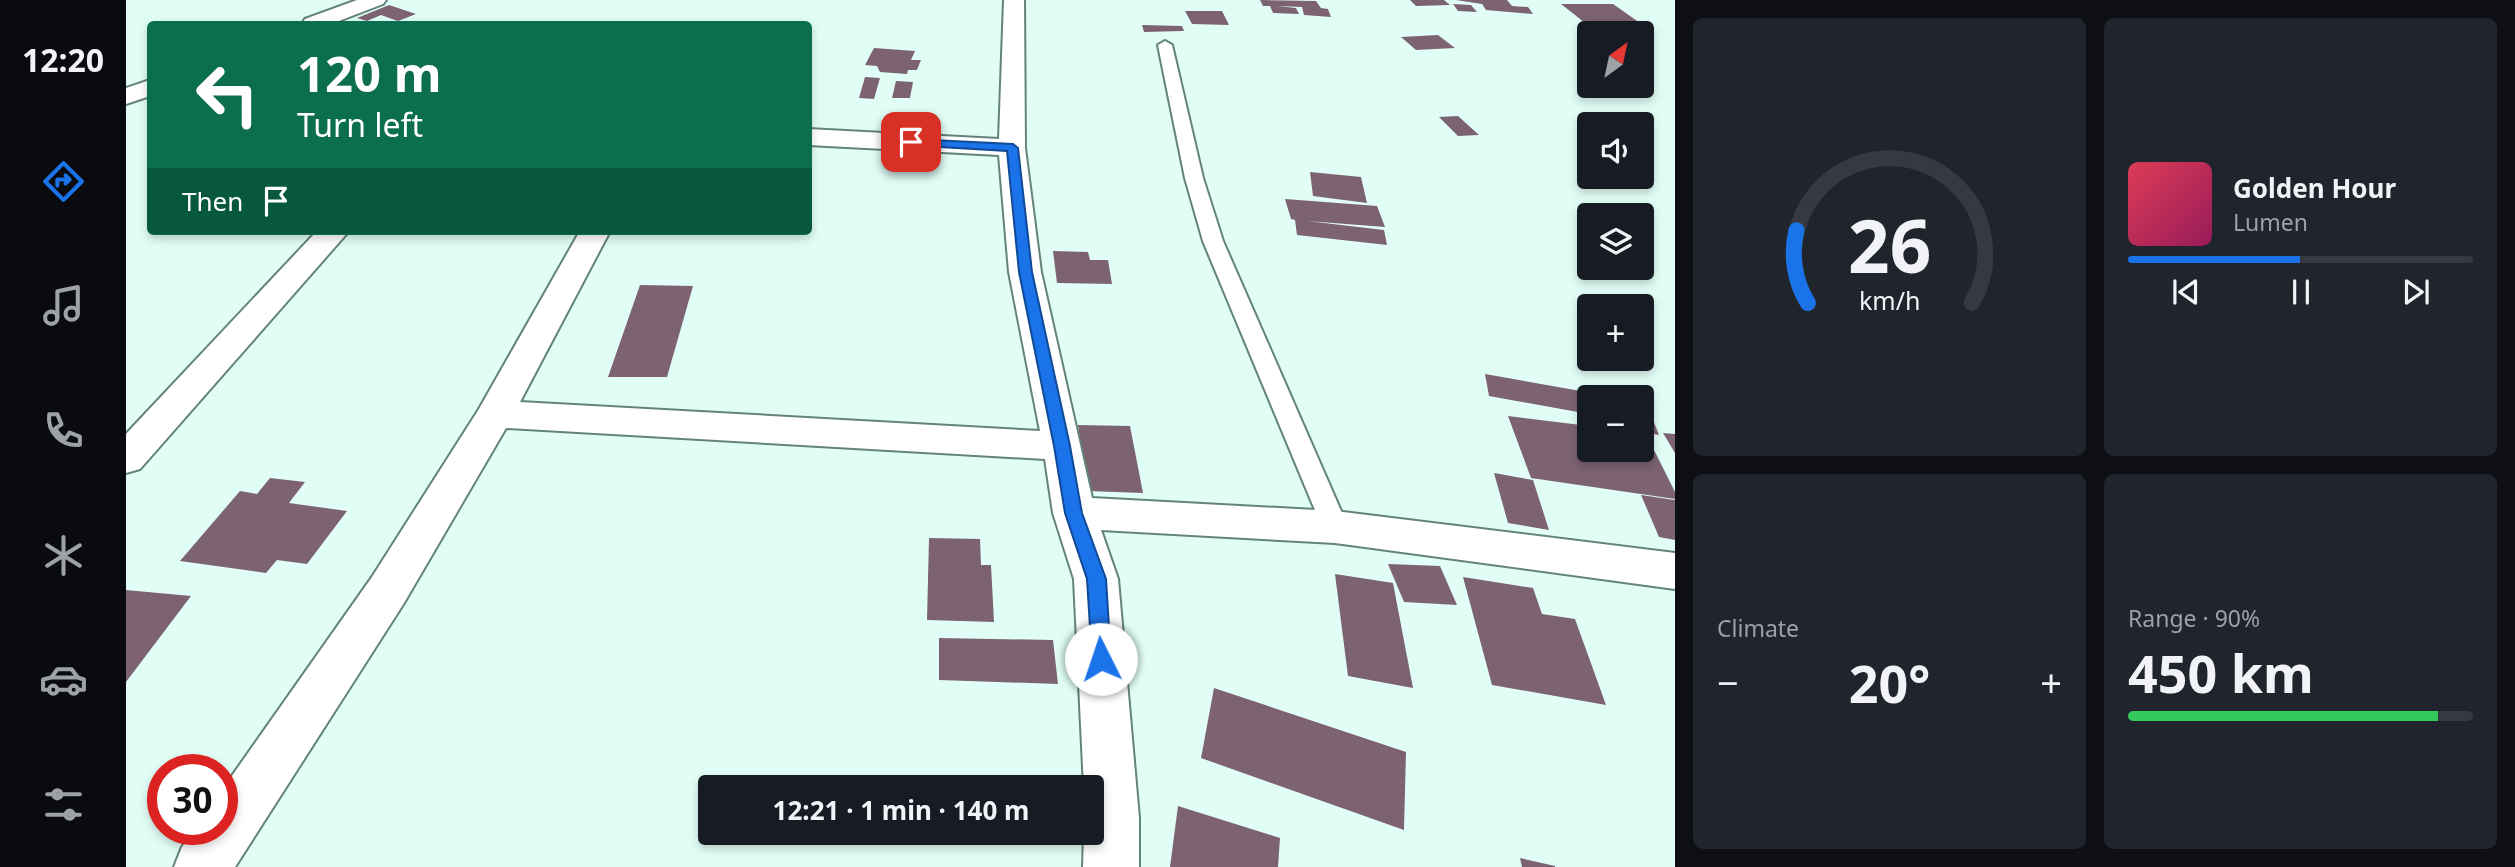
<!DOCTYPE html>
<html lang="en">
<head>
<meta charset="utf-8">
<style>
  body { margin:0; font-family:"Noto Sans",sans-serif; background:#20242c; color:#f1f3f6; height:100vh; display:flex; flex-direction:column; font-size:26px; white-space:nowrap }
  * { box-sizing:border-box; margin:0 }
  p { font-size:23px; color:#9ea1a6 }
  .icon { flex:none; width:38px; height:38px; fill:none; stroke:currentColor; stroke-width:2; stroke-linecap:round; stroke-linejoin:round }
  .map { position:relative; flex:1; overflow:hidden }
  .sheet { display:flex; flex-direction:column; gap:18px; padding:18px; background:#0d0f14; width:840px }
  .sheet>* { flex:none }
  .hud { position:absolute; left:21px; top:21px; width:665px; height:214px; border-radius:7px; box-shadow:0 4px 10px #0003; background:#0b6e4f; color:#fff; overflow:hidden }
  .needle { width:46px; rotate:33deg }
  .buttons { position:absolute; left:1451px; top:21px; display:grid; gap:14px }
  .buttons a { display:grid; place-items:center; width:77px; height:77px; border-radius:7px; background:#171b24; box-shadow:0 4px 10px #0003; font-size:35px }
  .speed { position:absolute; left:21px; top:754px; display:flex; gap:14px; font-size:35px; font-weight:700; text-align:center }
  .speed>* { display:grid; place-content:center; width:91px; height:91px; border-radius:50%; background:#171b24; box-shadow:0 4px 10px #0003; line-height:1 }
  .speed .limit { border:10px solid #d22; background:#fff; color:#111 }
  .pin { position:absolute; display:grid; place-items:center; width:60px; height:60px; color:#fff; margin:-30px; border-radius:14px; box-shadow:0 4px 10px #0006 }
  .me { position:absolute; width:77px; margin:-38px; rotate:356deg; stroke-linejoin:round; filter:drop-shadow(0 0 5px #0008) }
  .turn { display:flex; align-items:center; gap:24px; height:147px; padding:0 35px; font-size:32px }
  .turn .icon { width:91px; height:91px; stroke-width:2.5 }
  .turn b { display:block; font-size:49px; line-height:60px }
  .then { display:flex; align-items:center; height:66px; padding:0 35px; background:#0003; gap:14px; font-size:26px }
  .big { font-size:52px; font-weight:700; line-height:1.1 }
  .sheet .card { flex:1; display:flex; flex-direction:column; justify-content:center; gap:10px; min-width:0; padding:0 24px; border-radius:10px; background:#20242c }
  .sheet .dial { align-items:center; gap:0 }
  .dial svg { height:182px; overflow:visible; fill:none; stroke:#363941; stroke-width:7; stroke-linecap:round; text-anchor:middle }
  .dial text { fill:#f1f3f6; stroke:none }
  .song { display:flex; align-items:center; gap:21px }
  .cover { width:84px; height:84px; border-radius:10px; background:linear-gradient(135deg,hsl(350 70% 55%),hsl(330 70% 35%)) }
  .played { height:7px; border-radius:4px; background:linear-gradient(90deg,#1a73e8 50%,#363941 50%) }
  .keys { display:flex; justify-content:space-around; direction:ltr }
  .heat { display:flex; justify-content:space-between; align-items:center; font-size:38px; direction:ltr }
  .charge { height:10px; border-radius:5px; background:linear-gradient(90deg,#34c759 90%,#363941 0) }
  .sheet .tiles { flex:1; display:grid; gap:18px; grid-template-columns:repeat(2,1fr) }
  .trip { position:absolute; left:572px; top:775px; width:406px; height:70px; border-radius:7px; background:#171b24; box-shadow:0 4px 10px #0003; font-weight:700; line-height:70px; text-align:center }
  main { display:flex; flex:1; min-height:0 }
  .tabs { display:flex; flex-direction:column; width:126px; justify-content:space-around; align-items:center; background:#090b0e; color:#9ea1a6 }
  .tabs .icon { width:49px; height:49px }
  .tabs .selected { color:#1a73e8 }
  .tabs b { font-size:32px; color:#f1f3f6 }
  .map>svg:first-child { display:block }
  .building { fill:#7d6372 }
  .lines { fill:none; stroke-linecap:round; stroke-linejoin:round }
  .lane-casing { stroke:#63847a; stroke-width:4 }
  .street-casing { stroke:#63847a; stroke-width:4 }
  .lane { fill:#fff; fill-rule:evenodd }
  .street { fill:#fff; fill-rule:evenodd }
  .route { fill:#1a73e8; stroke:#114b97; stroke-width:2 }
</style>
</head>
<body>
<main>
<nav class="tabs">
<b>12:20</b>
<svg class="icon selected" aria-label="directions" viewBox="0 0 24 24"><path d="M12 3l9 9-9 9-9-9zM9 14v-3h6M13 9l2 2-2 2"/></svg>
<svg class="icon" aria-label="music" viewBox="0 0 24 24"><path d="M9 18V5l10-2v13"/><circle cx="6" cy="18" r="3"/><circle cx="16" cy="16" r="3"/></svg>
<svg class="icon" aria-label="phone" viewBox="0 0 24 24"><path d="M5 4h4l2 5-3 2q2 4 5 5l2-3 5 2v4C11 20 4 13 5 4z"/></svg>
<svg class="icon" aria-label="climate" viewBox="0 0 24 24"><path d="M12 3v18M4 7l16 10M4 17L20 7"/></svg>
<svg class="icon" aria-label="car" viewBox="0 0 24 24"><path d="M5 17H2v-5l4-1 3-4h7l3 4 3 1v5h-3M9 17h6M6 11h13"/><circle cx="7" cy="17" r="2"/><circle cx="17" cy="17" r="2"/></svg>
<svg class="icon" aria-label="filters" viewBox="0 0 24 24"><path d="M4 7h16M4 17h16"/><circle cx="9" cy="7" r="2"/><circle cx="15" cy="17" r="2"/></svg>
</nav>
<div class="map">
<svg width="1549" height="867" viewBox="0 0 1549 867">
  <rect width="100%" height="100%" fill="#e1fef6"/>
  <g class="building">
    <polygon points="1134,0 1190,1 1195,8 1202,9 1205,17 1178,15 1176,7 1151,6 1170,8 1173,14 1147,13 1144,6 1137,6"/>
    <polygon points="1284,0 1318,0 1324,5 1290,6"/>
    <polygon points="1330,0 1381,0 1386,6 1402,7 1407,14 1360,10 1356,4"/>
    <polygon points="1327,4 1345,5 1351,12 1332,11"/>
    <polygon points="1435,4 1487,4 1524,30 1468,30"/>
    <polygon points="263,5 290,14 272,21 255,15 241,21 231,18"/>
    <polygon points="1059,11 1096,11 1103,25 1066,24"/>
    <polygon points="1016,25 1056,26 1058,31 1018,32"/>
    <polygon points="1312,35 1329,48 1290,50 1275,37"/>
    <polygon points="748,48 789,51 785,60 795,60 791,70 782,70 781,74 754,72 751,66 739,65"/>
    <polygon points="739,77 754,78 748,99 733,98"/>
    <polygon points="770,81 787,82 784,98 766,98"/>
    <polygon points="1332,116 1353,135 1332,136 1313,117"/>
    <polygon points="1184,172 1235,177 1241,203 1187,196"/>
    <polygon points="1159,199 1251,206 1259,227 1181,221 1258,230 1261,245 1171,235 1169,220 1165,219"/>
    <polygon points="927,251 962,252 964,260 982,260 986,284 931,283"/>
    <polygon points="514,285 567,286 541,377 482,377"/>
    <polygon points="1359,374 1483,396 1483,397 1463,397 1463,414 1363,396"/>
    <polygon points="1516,401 1520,402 1533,435 1516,432"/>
    <polygon points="1382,416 1463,426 1463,450 1516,450 1516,433 1520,434 1549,492 1549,499 1405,478"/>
    <polygon points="952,425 1004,426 1017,493 961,491"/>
    <polygon points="1537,433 1549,434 1549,453"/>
    <polygon points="1368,473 1407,480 1423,530 1382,523"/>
    <polygon points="144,478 179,482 163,503 221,511 181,564 151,560 140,573 54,561 114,491 131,494"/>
    <polygon points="1515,495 1549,500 1549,540 1533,537"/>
    <polygon points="803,538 854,539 855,565 865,565 868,622 801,620"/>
    <polygon points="1262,564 1314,566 1331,605 1278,602"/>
    <polygon points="1209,574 1267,583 1287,688 1222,676"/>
    <polygon points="1337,577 1407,588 1416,614 1449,619 1480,705 1366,685"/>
    <polygon points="0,590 65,596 0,682"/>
    <polygon points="813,638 927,640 932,684 813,680"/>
    <polygon points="1088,688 1280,752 1278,830 1075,758"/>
    <polygon points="1052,806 1154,838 1152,867 1044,867"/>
    <polygon points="1394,858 1429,866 1429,867 1396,867"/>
  </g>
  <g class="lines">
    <g class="lane-casing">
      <polygon id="lane" points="1039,41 1046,45 1077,178 1097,241 1222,527 1219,534 1209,537 1199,534 1196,527 1077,241 1059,178 1032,45"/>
    </g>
    <g class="street-casing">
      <g id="street">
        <polygon points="231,0 260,0 257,4 205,24 176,24 179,19"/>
        <polygon points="878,0 898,0 899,148 915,272 966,498 1209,511 1549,553 1549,589 1209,543 975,530 992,579 1013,818 1013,867 957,867 958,833 966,833 966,788 958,788 948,579 927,513 919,459 380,428 278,603 109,867 48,867 56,847 69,830 96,830 96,790 246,577 353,409 454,231 484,231 394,402 914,431 883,272 873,155 682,145 682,129 873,139"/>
        <polygon points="24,80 24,96 0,104 0,88"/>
        <polygon points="191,231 223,231 14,469 0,473 0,434"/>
      </g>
    </g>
    <use href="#lane" class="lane"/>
    <use href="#street" class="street"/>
  </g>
  <polygon class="route" points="785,139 887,144 892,148 906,272 944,446 956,513 980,579 985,659 982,665 975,668 968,665 966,659 961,579 939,513 928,446 893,272 881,151 781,145 779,142"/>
</svg>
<div class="buttons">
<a><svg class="needle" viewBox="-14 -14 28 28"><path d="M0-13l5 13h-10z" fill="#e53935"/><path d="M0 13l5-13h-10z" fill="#9ea1a6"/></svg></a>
<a><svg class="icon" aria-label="sound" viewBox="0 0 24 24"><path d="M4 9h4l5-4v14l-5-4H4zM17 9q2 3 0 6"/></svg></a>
<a><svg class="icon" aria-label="layers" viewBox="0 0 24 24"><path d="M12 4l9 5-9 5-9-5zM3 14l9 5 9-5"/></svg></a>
<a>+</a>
<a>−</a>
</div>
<div class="speed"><div class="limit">30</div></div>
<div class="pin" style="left:785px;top:142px;background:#d93025"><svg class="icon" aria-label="arrive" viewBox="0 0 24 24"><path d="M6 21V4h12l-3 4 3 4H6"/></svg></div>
<svg class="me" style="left:975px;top:659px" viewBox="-20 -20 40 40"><circle r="19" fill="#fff"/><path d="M0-13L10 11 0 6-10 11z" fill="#1a73e8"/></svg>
<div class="trip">12:21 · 1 min · 140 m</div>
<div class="hud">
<div class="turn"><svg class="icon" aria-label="left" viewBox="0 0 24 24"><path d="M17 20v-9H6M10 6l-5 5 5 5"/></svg><div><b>120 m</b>Turn left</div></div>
<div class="then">Then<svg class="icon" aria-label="arrive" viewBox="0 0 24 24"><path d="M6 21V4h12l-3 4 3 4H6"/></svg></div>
</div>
</div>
<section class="sheet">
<div class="tiles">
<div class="card dial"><svg viewBox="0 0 100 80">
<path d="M14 69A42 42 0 1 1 86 69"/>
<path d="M14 69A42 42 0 0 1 9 37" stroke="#1a73e8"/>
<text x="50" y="56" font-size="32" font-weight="700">26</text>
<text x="50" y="72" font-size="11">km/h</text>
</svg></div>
<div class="card">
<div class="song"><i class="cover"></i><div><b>Golden Hour</b><p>Lumen</p></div></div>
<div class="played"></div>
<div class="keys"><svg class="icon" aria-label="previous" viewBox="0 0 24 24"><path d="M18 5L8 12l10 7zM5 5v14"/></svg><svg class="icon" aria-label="pause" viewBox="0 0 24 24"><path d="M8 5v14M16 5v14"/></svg><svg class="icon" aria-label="next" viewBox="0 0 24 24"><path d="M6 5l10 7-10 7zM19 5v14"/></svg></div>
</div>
<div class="card"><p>Climate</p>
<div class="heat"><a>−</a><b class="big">20°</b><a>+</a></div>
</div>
<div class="card"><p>Range · 90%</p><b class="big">450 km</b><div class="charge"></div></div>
</div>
</section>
</main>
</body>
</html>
